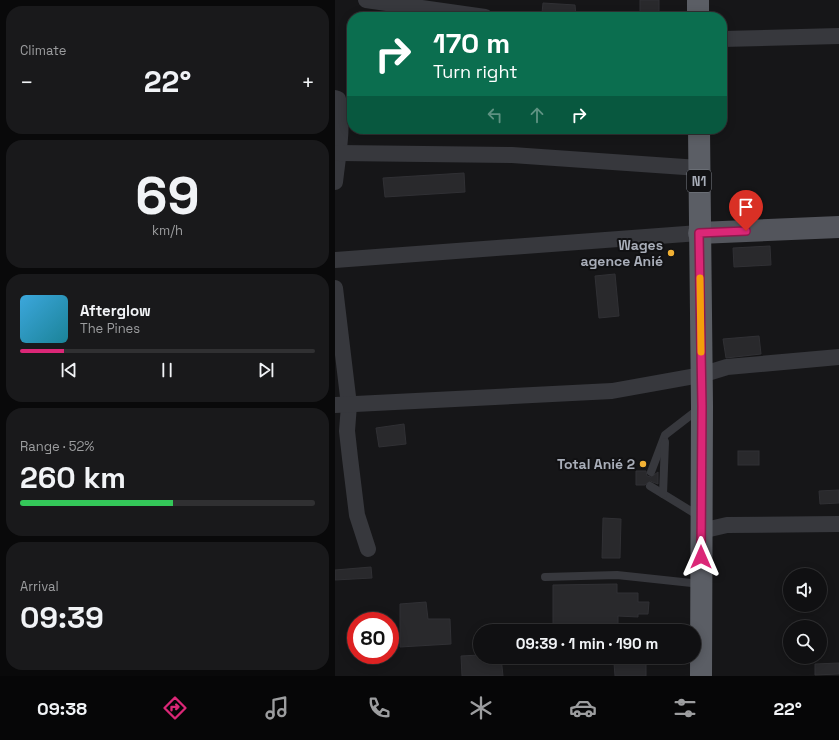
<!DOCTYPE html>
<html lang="en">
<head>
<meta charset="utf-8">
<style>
  body { margin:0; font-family:"Space Grotesk",sans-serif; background:#19191b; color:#f1f3f6; height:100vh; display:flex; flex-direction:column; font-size:15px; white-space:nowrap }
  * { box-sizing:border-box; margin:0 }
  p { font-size:13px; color:#9c9d9f }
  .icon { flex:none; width:22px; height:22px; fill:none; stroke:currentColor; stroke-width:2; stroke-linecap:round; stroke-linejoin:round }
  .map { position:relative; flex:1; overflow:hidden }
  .panel { display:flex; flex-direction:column; gap:6px; padding:6px; background:#09090a; width:335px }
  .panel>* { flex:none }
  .top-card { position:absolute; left:12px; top:12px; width:380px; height:122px; border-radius:16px; box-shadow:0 2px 10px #0003,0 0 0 1px #303032; background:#0b6e4f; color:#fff; overflow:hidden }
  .buttons { position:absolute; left:448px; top:568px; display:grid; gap:8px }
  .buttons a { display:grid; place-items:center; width:44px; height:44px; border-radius:50%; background:#101012; box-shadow:0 2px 10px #0003,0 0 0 1px #303032; font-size:20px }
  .speed { position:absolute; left:12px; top:612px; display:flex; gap:8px; font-size:20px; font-weight:700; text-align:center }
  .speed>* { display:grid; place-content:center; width:52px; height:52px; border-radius:50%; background:#101012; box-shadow:0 2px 10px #0003,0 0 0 1px #303032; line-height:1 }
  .speed .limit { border:6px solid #d22; background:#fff; color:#111 }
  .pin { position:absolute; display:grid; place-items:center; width:34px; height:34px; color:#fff; margin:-41px -17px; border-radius:50% 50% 50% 0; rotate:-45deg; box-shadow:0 0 4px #0007 }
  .pin .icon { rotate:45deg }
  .me { position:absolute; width:44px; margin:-22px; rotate:0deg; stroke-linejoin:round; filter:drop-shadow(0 0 3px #0008) }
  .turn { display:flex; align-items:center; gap:14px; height:84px; padding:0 20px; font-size:18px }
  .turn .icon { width:52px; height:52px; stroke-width:2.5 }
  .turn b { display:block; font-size:28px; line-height:34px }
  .lanes { display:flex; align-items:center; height:38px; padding:0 20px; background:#0003; justify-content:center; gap:20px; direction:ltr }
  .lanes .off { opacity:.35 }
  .big { font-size:30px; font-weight:800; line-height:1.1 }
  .panel .tile { flex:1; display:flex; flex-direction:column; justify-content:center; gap:6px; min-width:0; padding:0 14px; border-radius:16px; background:#19191b }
  .panel .dial { align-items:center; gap:0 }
  .dial b { font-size:52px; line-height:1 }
  .song { display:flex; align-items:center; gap:12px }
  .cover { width:48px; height:48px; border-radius:6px; background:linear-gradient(135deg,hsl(200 70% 55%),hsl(190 70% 35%)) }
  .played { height:4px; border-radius:2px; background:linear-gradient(90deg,#db2777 15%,#303032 15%) }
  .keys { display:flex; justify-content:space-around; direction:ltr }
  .heat { display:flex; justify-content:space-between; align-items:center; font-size:22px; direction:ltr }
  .charge { height:6px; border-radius:3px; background:linear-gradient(90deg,#34c759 52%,#303032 0) }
  .trip { position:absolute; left:138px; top:624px; width:228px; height:40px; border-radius:20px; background:#101012; box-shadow:0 2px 10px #0003,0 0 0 1px #303032; font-weight:800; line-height:40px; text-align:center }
  .menu { display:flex; height:64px; justify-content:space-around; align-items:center; background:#060607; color:#9c9d9f }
  .menu .icon { width:28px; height:28px }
  .menu .on { color:#db2777 }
  .menu b { font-size:18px; color:#f1f3f6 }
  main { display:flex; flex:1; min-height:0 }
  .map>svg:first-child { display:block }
  .building { fill:#29292c; stroke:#303034 }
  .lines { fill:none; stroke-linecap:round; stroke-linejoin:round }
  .service { stroke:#37383d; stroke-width:8 }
  .minor { stroke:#37383d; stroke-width:16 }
  .primary { stroke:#53555c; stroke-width:22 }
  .trunk { stroke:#5b5e65; stroke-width:22 }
  .route-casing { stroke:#8e194d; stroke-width:10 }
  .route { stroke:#db2777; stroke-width:7 }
  .slow { stroke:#f59e0b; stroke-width:7 }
  .poi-dot { fill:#f2b134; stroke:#111113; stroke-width:1.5 }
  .labels { text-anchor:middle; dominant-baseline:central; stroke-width:4; stroke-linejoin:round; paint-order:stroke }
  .shield { fill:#111113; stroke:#7b7e86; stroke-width:1 }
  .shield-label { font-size:13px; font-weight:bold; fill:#a8adb8 }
  .poi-label { font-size:14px; font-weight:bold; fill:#a8adb8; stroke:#111113; text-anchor:end }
</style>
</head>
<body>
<main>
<section class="panel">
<div class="tile"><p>Climate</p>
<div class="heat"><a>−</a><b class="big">22°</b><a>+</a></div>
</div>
<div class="tile dial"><b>69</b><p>km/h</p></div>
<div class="tile">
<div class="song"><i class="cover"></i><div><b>Afterglow</b><p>The Pines</p></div></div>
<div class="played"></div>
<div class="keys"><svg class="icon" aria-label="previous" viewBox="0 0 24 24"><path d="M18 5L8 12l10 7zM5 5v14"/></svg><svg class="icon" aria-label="pause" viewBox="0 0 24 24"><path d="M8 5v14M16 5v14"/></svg><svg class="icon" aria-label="next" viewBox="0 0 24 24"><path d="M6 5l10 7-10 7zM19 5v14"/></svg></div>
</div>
<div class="tile"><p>Range · 52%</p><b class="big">260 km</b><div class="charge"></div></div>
<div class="tile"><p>Arrival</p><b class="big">09:39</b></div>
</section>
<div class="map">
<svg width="504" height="676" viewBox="0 0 504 676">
  <rect width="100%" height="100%" fill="#161618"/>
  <g class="building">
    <rect x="305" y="0" width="19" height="17"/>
    <polygon points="208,3 240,5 241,16 207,13"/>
    <polygon points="129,173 130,192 50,197 48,178"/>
    <polygon points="435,246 436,265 399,267 398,248"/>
    <polygon points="280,274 284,316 264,318 260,276"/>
    <polygon points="424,336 426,354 391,358 388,339"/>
    <polygon points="69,424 71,444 44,447 41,428"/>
    <rect x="403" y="451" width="21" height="14"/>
    <polygon points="301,471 311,471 312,476 316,477 323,472 323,484 315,481 310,485 301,485"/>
    <polygon points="504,490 504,503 485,504 484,491"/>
    <polygon points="268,518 286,519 285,558 267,558"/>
    <polygon points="36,567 37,578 0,580 0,570"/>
    <polygon points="282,584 282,593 303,593 303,602 314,602 313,614 303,614 303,617 283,616 283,624 218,625 218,585"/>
    <polygon points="91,602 93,619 115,619 116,644 65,647 65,604"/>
    <polygon points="145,655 145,657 166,657 168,676 127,676 126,656"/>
    <polygon points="279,663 311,663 311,676 280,676"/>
    <polygon points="504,663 504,674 480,675 480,664"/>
  </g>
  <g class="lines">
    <g class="service">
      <polyline points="316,472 330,435 365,408"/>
      <polyline points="315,486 364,516"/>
      <polyline points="328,494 330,442"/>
      <polyline points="210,577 282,575 366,584"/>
    </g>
    <g class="minor">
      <polyline points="31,0 150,17"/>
      <polyline points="387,39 504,36"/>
      <path d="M 0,98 L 3,99 C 9,125 3,155 0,182"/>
      <polyline points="4,153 177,155 364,168"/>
      <polyline points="0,260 364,233"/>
      <polyline points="0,288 14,405 12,431 15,458 22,515 33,549"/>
      <polyline points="0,405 277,391 366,375 392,367 504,357"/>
      <polyline points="366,531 392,525 504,524"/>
    </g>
    <polyline class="primary" points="364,233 504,227"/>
    <g class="trunk">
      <polyline points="363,17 363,0"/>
      <polyline points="364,129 367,406 366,676"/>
    </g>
  </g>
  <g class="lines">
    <g class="route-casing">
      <polyline id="route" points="366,557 367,406 364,233 411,231"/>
    </g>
    <use href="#route" class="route"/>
    <polyline class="slow" points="365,278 366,352"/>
  </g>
  <g class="poi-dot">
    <circle cx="336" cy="253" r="4"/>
    <circle cx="308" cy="464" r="4"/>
  </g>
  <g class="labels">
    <rect class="shield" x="352" y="170" width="24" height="22" rx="3"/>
    <g class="shield-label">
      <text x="364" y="181">N1</text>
    </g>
    <g class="poi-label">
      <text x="328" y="245">Wages<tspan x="328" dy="16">agence Anié</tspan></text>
      <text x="300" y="464">Total Anié 2</text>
    </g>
  </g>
</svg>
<div class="buttons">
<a><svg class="icon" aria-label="sound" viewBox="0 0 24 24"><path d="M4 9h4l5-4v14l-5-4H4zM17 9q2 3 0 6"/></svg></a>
<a><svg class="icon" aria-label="search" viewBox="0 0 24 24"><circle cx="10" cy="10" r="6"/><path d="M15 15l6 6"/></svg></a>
</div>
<div class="speed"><div class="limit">80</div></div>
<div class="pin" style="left:411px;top:231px;background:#d93025"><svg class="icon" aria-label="arrive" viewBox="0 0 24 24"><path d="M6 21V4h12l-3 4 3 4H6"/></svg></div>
<svg class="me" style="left:366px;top:557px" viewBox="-20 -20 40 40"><path d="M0-17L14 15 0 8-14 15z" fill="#db2777" stroke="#fff" stroke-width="4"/></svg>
<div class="trip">09:39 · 1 min · 190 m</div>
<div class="top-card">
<div class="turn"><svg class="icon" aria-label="right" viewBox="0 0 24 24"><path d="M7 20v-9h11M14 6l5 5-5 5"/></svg><div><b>170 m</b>Turn right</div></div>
<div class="lanes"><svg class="icon off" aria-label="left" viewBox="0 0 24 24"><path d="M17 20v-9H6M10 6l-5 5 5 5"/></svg><svg class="icon off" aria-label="ahead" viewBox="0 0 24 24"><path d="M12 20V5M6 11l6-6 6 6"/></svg><svg class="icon" aria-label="right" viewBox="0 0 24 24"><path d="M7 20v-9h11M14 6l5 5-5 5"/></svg></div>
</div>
</div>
</main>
<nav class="menu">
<b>09:38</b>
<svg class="icon on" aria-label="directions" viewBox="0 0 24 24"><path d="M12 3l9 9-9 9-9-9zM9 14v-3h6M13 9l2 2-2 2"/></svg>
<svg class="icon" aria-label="music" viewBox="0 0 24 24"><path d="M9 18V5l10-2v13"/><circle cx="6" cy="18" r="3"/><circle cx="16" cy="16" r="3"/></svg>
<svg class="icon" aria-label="phone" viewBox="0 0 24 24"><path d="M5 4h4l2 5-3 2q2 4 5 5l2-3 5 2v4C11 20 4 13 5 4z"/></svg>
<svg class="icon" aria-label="climate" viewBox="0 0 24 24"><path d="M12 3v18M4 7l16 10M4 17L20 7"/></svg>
<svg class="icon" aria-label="car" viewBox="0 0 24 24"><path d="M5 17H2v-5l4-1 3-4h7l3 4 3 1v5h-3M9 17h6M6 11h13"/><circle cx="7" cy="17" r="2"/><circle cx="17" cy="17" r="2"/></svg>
<svg class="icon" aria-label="filters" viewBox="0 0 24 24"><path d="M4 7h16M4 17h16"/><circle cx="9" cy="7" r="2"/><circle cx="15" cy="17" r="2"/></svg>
<b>22°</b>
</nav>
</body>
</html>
